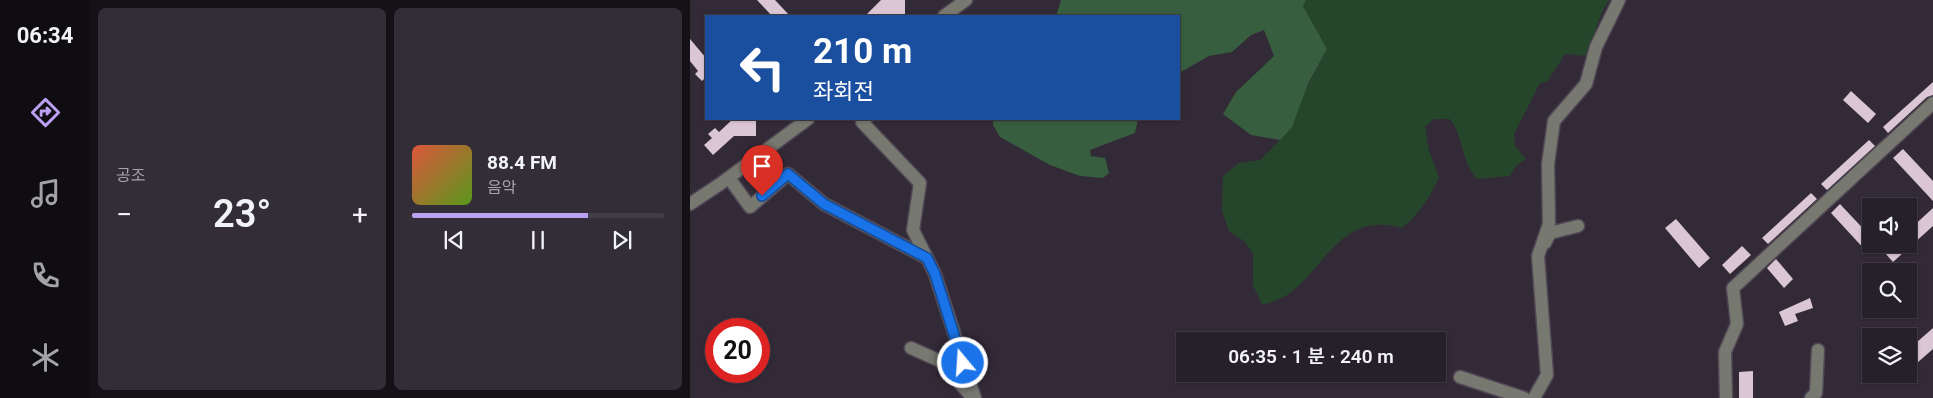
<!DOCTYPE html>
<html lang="ko">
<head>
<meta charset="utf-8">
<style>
  body { margin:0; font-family:Roboto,"Noto Sans KR",sans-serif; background:#322d36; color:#f1f3f6; height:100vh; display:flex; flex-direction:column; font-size:19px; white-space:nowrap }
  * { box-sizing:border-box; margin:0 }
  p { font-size:16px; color:#a4a3a8 }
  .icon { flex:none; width:28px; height:28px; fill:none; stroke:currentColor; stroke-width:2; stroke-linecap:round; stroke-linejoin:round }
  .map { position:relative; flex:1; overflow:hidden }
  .side { display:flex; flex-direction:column; gap:8px; padding:8px; background:#151217; width:600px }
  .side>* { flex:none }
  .guide { position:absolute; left:15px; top:15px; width:475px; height:105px; border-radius:0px; box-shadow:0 1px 4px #0004,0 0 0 1px #423e47; background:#1a4fa0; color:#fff; overflow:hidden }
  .controls { position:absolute; left:1172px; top:198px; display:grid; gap:10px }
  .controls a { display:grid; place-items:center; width:55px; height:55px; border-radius:0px; background:#26202a; box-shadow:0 1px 4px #0004,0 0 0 1px #423e47; font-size:25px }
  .speed { position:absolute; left:15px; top:318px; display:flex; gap:10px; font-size:25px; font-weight:700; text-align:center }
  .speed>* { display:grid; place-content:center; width:65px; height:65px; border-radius:50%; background:#26202a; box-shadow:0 1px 4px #0004,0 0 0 1px #423e47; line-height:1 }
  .speed .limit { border:8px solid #d22; background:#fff; color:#111 }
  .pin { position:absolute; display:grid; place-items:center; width:42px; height:42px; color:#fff; margin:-51px -21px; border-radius:50% 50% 50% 0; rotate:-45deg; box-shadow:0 0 5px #0007 }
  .pin .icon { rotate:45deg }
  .me { position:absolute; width:55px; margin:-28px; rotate:342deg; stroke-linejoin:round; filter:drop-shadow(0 0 4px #0008) }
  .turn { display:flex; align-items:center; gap:18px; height:105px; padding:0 25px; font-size:22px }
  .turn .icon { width:65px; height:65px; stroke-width:2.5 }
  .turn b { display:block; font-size:35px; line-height:42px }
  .big { font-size:38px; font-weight:600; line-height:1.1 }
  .side .tile { flex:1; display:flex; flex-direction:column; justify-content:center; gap:8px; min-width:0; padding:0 18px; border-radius:8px; background:#322d36 }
  .song { display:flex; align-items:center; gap:15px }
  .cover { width:60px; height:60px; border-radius:8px; background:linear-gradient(135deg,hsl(10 70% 55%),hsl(90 70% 35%)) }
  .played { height:5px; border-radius:2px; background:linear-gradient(90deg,#bca0f2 70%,#423e47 70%) }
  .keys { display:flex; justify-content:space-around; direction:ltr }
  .heat { display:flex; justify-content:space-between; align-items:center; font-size:28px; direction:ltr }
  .side .tiles { flex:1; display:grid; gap:8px; grid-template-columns:repeat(2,1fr) }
  .trip { position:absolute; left:486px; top:332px; width:270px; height:50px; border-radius:0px; background:#26202a; box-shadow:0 1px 4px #0004,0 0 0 1px #423e47; font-weight:600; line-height:50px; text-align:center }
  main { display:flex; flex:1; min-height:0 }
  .dock { display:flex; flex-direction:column; width:90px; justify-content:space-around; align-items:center; background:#0f0d11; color:#a4a3a8 }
  .dock .icon { width:35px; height:35px }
  .dock .active { color:#bca0f2 }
  .dock b { font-size:22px; color:#f1f3f6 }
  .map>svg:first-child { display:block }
  .green { fill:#26462c }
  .forest { fill:#375e3e }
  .building { fill:#dbc7d4 }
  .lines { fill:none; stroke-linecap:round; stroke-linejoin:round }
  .minor-casing { stroke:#504855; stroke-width:15 }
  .minor { stroke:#777870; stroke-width:12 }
  .route-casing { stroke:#114b97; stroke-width:12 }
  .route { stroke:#1a73e8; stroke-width:9 }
</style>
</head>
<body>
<main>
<nav class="dock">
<b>06:34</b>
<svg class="icon active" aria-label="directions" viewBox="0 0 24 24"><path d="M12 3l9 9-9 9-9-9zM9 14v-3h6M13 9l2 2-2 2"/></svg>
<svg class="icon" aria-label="music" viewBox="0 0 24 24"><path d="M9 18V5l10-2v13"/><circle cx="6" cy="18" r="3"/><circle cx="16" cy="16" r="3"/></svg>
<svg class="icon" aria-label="phone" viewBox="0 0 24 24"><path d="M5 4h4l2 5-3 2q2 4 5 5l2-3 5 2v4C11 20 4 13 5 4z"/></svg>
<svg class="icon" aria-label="climate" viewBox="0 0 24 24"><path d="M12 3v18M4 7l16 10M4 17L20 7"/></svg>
</nav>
<section class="side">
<div class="tiles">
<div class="tile"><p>공조</p>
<div class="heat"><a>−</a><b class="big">23°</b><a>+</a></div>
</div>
<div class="tile">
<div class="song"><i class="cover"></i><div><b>88.4 FM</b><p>음악</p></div></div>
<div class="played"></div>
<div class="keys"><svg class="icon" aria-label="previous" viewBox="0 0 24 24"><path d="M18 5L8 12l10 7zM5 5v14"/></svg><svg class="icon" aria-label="pause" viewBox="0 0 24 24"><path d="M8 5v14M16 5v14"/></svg><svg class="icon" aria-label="next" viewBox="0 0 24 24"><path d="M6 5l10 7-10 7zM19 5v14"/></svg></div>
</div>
</div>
</section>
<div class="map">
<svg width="1243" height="398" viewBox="0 0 1243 398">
  <rect width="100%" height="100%" fill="#332a38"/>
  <path class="green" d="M 616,0 L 919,0 C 906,19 906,36 895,56 L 875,54 L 857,82 L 850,83 L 824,134 L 825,146 L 836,159 L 826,166 L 820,176 L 787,179 C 771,162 774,137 760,119 L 744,119 L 735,127 L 739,150 L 749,178 C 739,198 729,214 712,228 C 638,206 629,299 572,304 L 563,285 L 563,254 L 554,241 L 539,231 L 532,211 L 533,176 L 549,163 L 570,160 L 590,140 L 637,49 L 613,6 Z"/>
  <g class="forest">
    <polygon points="371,0 616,0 613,6 637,49 618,84 602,127 590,140 561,135 533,114 546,92 584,56 574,30 561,35 542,52 519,56 489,73 489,16 366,16"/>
    <polygon points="303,119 448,119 445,133 400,150 401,156 415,158 419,173 413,178 390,176 360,165 310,137 303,125"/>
  </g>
  <g class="building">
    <polygon points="67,0 85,0 100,16 82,16"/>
    <polygon points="191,0 215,0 215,16 175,16"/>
    <polygon points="0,39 16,58 16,80 15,78 12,81 5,74 8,71 0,61"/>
    <polygon points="1243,82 1243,95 1237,97 1198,133 1193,127"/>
    <polygon points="1161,91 1186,114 1178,123 1153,100"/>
    <polygon points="43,119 66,119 66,136 44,136 23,155 14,145 22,138 18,134 25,128 29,132"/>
    <polygon points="1179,140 1185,146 1137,190 1131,184"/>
    <polygon points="1213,149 1243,181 1243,201 1203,158"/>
    <polygon points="1121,193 1127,199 1078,244 1072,238"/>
    <polygon points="1150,204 1181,237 1181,248 1177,252 1141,213"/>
    <polygon points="1243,208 1243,226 1203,262 1187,244 1219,244 1219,230"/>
    <polygon points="986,219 1020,258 1009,268 975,228"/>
    <polygon points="1052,246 1061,255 1040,274 1032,265"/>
    <polygon points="1086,259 1103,279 1094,288 1077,268"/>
    <polygon points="1120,298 1123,308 1105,314 1108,321 1095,326 1089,312"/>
    <polygon points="1243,328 1243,349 1219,370 1219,349"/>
    <polygon points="1063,371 1063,398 1049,398 1049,372"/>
  </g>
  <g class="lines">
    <g class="minor-casing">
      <g id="minor">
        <polyline points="254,16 276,0"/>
        <polyline points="176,119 172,122 230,183 223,230 245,274 285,398"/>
        <polyline points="39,178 60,207 98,174 134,204 237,258"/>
        <polyline points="0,204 30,184 118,119"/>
        <polyline points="855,243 860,233 888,226"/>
        <polyline points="221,348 250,361 282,397"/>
        <polyline points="770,377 834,398"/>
        <polyline points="844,398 857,375 848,256 859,224 858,164 864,121 896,84 906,47 929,0"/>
        <polyline points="1036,398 1035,352 1047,324 1043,288 1243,103"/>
        <polyline points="1121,398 1126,393 1128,350"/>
      </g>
    </g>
    <use href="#minor" class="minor"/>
  </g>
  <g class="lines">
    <g class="route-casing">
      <polyline id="route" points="72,196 98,174 134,204 237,258 245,274 273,363"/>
    </g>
    <use href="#route" class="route"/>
  </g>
</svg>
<div class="controls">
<a><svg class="icon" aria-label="sound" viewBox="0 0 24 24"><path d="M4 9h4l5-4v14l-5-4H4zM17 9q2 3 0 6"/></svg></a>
<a><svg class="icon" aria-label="search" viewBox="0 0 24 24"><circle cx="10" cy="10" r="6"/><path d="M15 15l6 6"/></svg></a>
<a><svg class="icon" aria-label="layers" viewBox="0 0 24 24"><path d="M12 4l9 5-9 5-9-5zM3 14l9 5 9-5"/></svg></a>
</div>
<div class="speed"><div class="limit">20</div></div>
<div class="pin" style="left:72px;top:196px;background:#d93025"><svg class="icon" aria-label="arrive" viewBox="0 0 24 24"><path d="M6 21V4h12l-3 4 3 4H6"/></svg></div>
<svg class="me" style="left:273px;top:363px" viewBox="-20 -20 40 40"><circle r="17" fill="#1a73e8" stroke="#fff" stroke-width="3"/><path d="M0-11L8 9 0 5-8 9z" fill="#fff"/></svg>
<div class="trip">06:35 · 1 분 · 240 m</div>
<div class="guide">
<div class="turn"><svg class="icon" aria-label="left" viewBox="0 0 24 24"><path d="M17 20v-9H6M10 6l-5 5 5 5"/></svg><div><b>210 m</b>좌회전</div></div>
</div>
</div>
</main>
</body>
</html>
